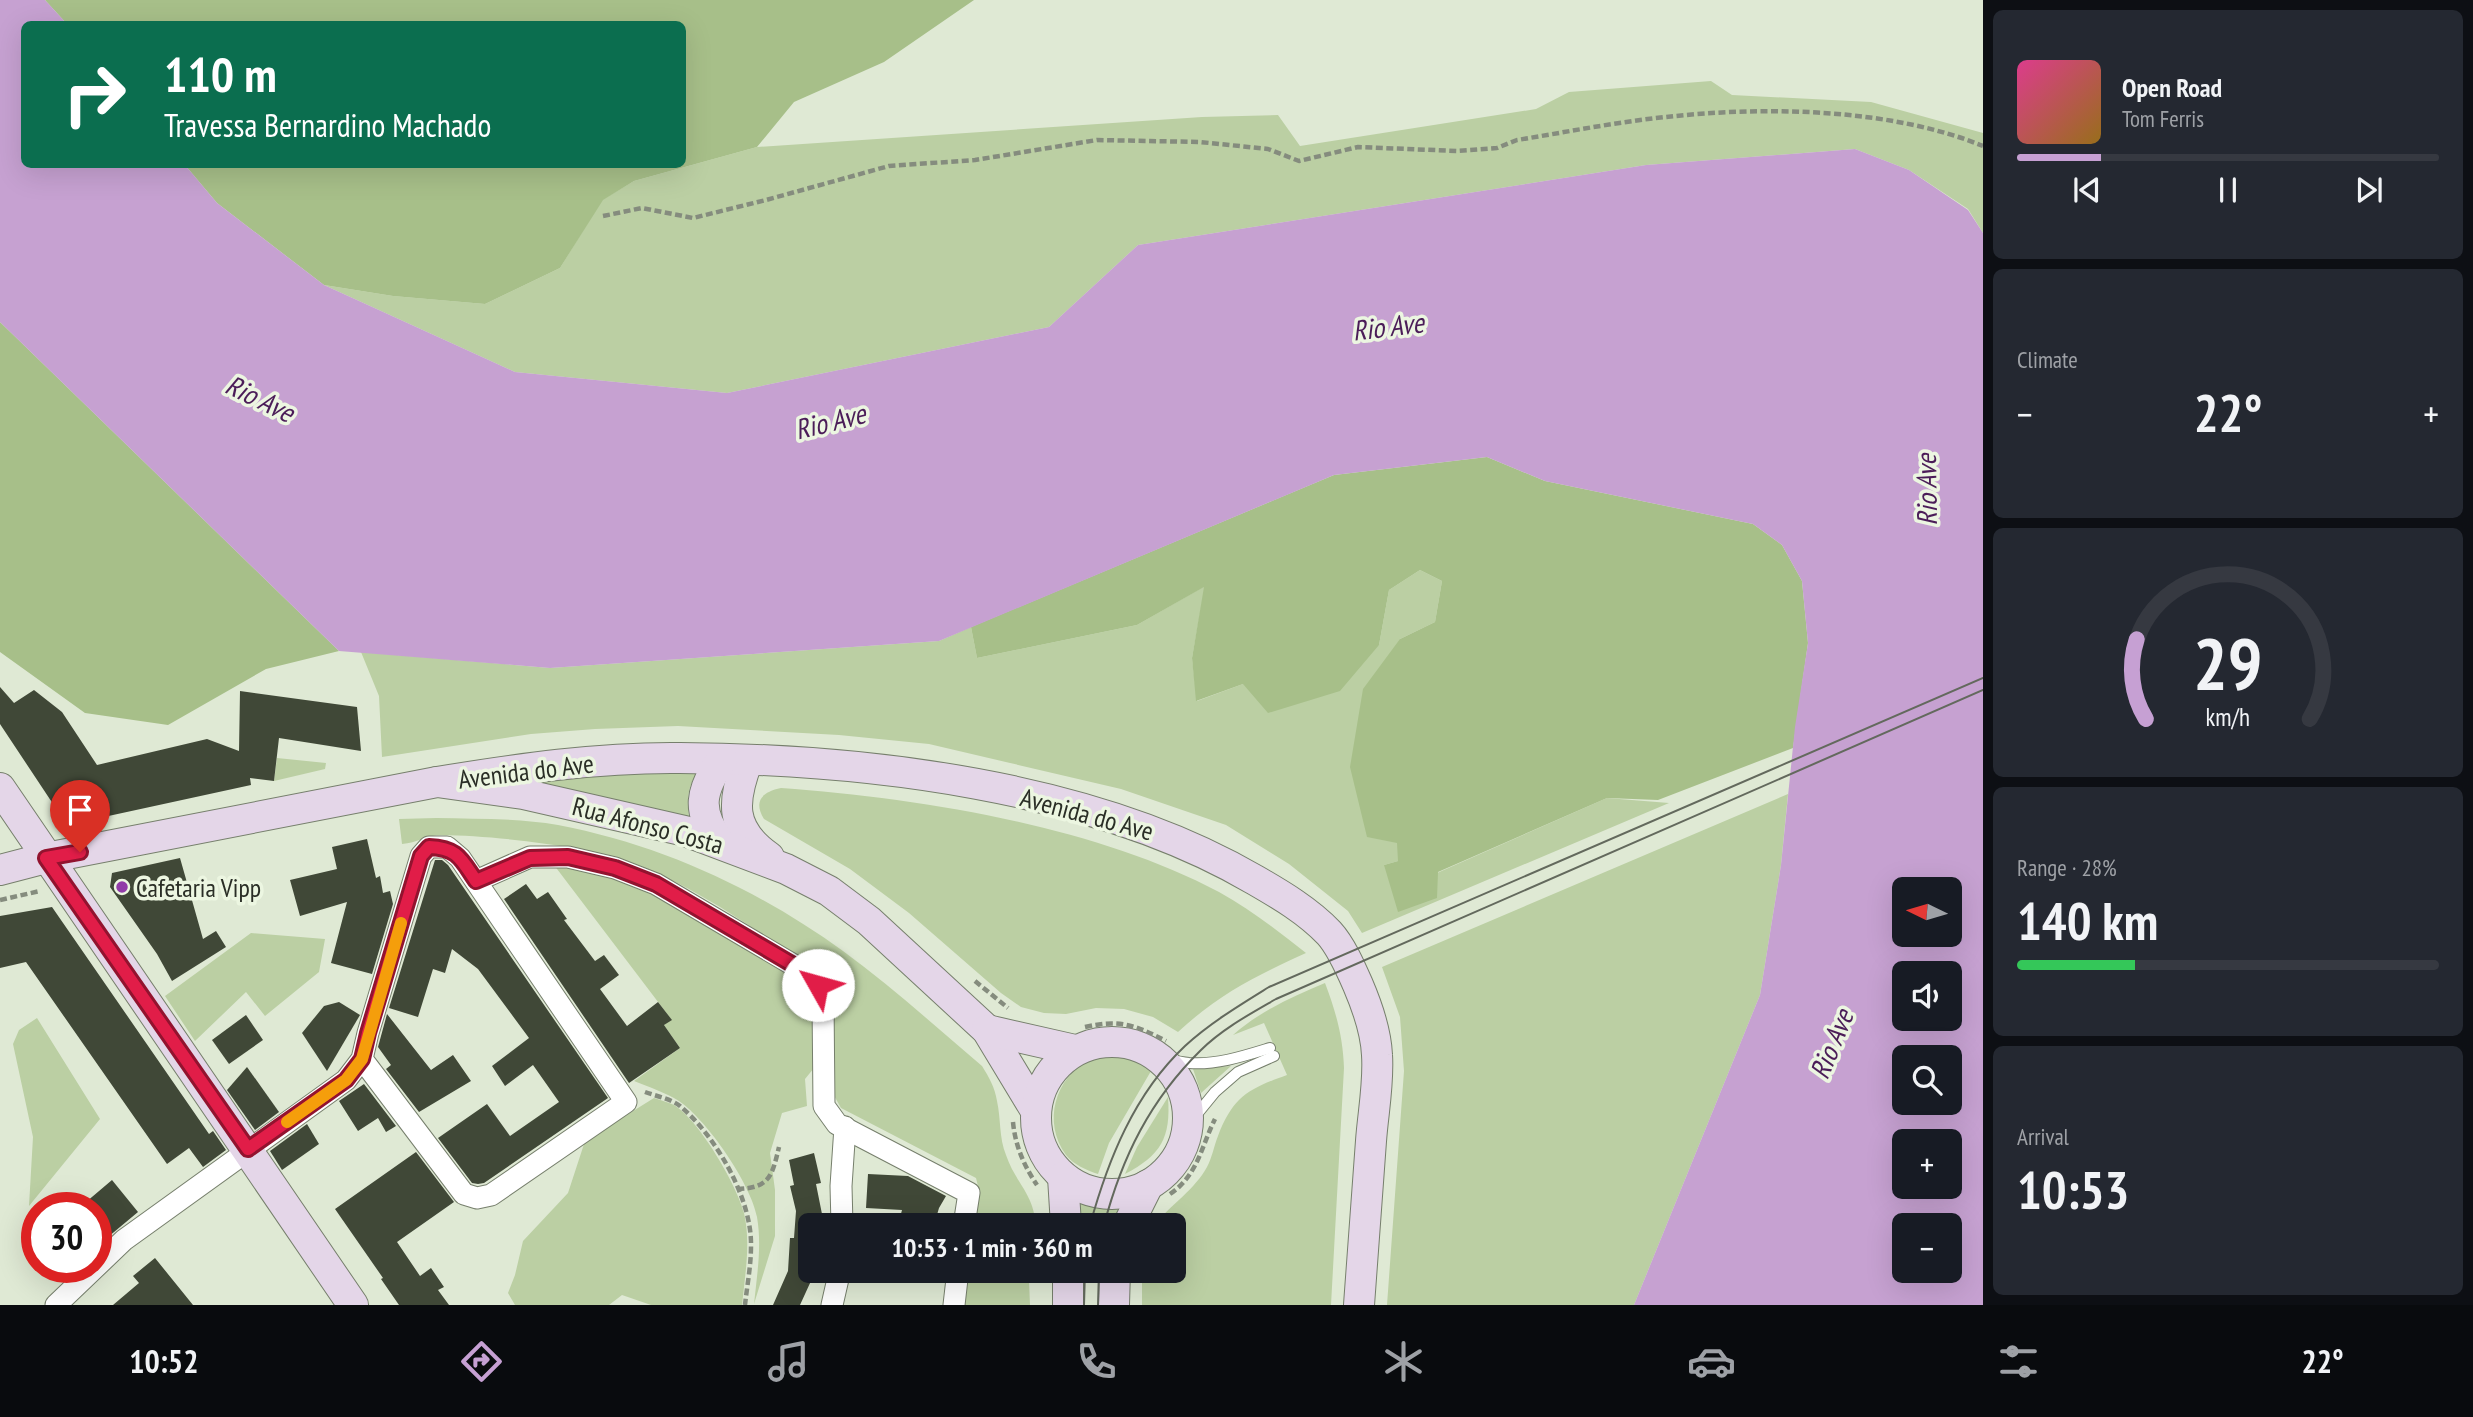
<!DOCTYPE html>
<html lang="en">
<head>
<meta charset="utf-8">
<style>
  body { margin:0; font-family:"PT Sans Narrow",sans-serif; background:#242831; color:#f1f3f6; height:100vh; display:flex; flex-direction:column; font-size:26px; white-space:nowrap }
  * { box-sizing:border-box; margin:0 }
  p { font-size:23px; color:#9ea1a6 }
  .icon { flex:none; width:38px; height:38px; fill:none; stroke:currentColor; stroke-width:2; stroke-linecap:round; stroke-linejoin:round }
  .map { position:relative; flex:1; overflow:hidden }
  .drawer { display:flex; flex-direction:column; gap:10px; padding:10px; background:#0d0f14; width:490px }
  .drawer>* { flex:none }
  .hud { position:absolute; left:21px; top:21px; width:665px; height:147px; border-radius:10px; box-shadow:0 7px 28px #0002; background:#0b6e4f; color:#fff; overflow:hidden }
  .needle { width:46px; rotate:275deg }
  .buttons { position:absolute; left:1892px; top:877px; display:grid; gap:14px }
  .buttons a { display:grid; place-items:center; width:70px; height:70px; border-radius:10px; background:#171b24; box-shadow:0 7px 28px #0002; font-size:35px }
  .speed { position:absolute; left:21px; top:1192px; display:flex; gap:14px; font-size:35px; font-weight:700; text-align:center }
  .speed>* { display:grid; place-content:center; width:91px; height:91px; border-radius:50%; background:#171b24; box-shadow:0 7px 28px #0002; line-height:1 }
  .speed .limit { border:10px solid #d22; background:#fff; color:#111 }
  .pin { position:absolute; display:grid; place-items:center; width:60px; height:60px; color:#fff; margin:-72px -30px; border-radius:50% 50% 50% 0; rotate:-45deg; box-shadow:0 0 7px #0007 }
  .pin .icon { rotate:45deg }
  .me { position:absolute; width:77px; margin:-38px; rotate:308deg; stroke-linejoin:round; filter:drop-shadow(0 0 5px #0008) }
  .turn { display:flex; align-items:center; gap:24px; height:147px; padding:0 28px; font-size:32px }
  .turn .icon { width:91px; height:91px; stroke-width:2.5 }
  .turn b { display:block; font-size:49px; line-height:60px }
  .big { font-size:52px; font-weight:700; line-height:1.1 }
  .drawer .widget { flex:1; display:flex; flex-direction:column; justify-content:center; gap:10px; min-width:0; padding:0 24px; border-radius:10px; background:#242831 }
  .drawer .dial { align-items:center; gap:0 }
  .dial svg { height:182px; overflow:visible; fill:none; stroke:#363941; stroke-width:7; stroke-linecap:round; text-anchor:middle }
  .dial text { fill:#f1f3f6; stroke:none }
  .song { display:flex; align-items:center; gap:21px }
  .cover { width:84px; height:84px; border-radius:10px; background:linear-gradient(135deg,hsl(330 70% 55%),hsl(40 70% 35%)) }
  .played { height:7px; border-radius:4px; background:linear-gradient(90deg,#c6a0d3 20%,#363941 20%) }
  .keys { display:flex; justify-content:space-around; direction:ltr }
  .heat { display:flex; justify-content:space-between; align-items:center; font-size:38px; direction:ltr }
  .charge { height:10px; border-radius:5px; background:linear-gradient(90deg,#34c759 28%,#363941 0) }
  .trip { position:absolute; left:798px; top:1213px; width:388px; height:70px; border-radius:10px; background:#171b24; box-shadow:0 7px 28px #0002; font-weight:700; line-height:70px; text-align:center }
  .tab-bar { display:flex; height:112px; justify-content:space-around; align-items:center; background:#090b0e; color:#9ea1a6 }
  .tab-bar .icon { width:49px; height:49px }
  .tab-bar .current { color:#c6a0d3 }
  .tab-bar b { font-size:32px; color:#f1f3f6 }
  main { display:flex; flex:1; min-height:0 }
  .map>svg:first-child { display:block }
  .green { fill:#bbcfa3 }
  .forest { fill:#a7bf89 }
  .water { fill:#c6a1d1; fill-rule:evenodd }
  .building { fill:#404837 }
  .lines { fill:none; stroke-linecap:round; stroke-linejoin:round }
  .lane-casing { stroke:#767f6c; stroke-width:12 }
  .street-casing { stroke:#767f6c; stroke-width:23 }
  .secondary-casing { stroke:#767f6c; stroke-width:32 }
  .path { stroke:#858c7e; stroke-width:4.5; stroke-dasharray:7 3.5; stroke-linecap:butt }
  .lane { stroke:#fff; stroke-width:10 }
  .street { stroke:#fff; stroke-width:21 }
  .secondary { stroke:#e4d6e8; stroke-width:30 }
  .tram { stroke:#63695d; stroke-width:2 }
  .route-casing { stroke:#92132f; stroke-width:18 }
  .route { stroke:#e11d48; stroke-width:12 }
  .slow { stroke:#f59e0b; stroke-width:12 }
  .poi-dot { fill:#913ba8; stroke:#ecf6e1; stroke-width:2.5 }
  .labels { text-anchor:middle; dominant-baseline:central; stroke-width:7; stroke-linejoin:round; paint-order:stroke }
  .street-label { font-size:26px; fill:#2a2e26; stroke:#ecf6e1 }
  .poi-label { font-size:26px; fill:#2a2e26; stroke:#ecf6e1; text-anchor:start }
  .water-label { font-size:28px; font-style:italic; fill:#4b1d58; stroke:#ecf6e1 }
</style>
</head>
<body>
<main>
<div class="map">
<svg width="1983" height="1305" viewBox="0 0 1983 1305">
  <rect width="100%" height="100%" fill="#dfe9d4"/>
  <g class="green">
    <polygon points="1711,81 1732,95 1871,102 1983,133 1983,233 1968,209 1909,170 1855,149 1646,165 1138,245 1049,327 727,393 515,372 324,285 393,296 485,304 560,268 602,200 634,181 757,147 1202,117 1278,115 1300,146 1536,109 1569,92"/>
    <polygon points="1420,570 1442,581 1435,622 1400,639 1398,861 1384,865 1437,873 1607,798 1669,803 1362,933 1348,911 1289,864 1226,825 1121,789 929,744 839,735 678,726 595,729 531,734 382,757 379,696 361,652 550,668 939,641 971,627 977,658 1137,625 1205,586 1192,658 1197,701 1243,684 1379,645 1389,590"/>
    <polygon points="277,758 326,763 325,769 274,781"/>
    <path d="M 694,770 L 696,774 C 686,791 687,804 690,823 L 509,787 L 539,775 Z"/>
    <path d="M 781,788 C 920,798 1095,826 1219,892 C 1250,909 1278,931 1306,953 C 1256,976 1219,994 1178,1032 L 1153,1017 L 1124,1009 L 1096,1008 L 1066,1014 L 1044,1013 L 1021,1007 L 1001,993 L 909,913 L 850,869 L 764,819 C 753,801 762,792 781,788 Z"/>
    <polygon points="1788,794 1781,865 1760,995 1634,1305 1387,1305 1404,1071 1400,1017 1382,967"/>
    <path d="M 436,818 C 476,819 518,818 558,825 C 662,845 757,889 843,951 C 891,986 936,1027 982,1066 C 989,1077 995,1088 997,1101 C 1001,1119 999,1138 1006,1155 C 1016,1184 1033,1192 1036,1225 L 974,1225 L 979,1190 L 976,1178 L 841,1108 L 832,1092 L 813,968 C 761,933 701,891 643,867 C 593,846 497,836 442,835 C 426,835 417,843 402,844 L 399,819 Z"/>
    <path d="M 554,865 C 641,869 729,938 801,983 L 813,993 L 814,1068 L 805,1079 L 807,1106 L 782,1113 L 770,1153 L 775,1190 L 775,1236 L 754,1304 C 757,1275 762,1246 757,1217 C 751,1184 707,1120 679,1101 C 666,1093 649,1087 634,1081 L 680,1048 L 664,1025 L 671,1019 Z"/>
    <polygon points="251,933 325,939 319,972 265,1016 246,992 195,1041 165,996"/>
    <path d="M 1325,983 C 1336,1012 1343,1037 1344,1068 L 1331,1305 L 1142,1305 L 1142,1271 L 1174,1270 L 1174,1225 L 1154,1225 L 1156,1223 C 1172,1204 1195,1189 1207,1167 C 1212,1158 1214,1146 1218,1136 C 1233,1097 1248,1089 1287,1075 L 1264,1023 L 1233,1035 C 1260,1011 1292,997 1325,983 Z"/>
    <polygon points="37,1018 100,1119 29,1206 33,1137 13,1044 19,1030"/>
    <path d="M 1111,1056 C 1127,1057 1139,1060 1151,1071 L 1109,1143 L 1098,1174 C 1086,1170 1074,1165 1066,1155 C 1042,1122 1055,1078 1089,1060 C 1096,1057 1104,1057 1111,1056 Z"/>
    <polygon points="1231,1066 1201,1093 1193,1069"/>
    <path d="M 1168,1097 C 1171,1138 1161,1155 1125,1174 L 1137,1147 Z"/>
    <path d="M 654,1098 C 660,1100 668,1102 674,1105 C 699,1120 737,1185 744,1213 C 751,1243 745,1275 742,1305 L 651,1305 L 622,1295 L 609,1305 L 515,1305 L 508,1293 L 515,1275 L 523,1241 L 568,1193 L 585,1141 Z"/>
    <polygon points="1072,1203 1122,1209 1117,1225 1075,1225"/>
    <polygon points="967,1271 1040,1271 1041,1279 1029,1281 1030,1305 963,1305"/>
  </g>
  <g class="forest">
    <polygon points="45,0 974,0 884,62 794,102 757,147 634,181 603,200 560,268 485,304 393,296 324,285 217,203 185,165 682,164 682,24 67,24"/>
    <polygon points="0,322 339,651 266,669 168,725 85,713 0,652"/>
    <polygon points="1487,457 1545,481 1753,524 1782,545 1802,581 1808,643 1793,748 1658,800 1607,798 1438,872 1437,898 1398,912 1384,865 1398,861 1397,843 1367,837 1350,767 1363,689 1400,639 1435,622 1442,581 1420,570 1389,590 1379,645 1340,691 1268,713 1243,684 1196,701 1192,658 1204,587 1137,625 977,658 971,627 1334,475"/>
  </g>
  <path class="water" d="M 0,0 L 45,0 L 67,24 L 24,24 L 24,164 L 185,165 L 217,203 L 324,285 L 515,372 L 727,393 L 1049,327 L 1138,245 L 1646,165 L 1855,149 L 1909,170 L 1968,210 L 1983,233 L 1983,1305 L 1634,1305 L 1760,995 L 1781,865 L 1795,727 L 1808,643 L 1802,581 L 1782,545 L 1753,524 L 1545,481 L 1487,457 L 1334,475 L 939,641 L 550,668 L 339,651 L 0,322 ZM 1904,889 L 1950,889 L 1950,934 L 1904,934 ZM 1904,973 L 1950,973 L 1950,1018 L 1904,1018 ZM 1904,1057 L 1950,1057 L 1950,1102 L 1904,1102 ZM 1904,1141 L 1950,1141 L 1950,1186 L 1904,1186 ZM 1950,1225 L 1950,1270 L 1904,1270 L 1904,1225 Z"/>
  <g class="building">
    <polygon points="0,687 14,703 34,690 62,712 97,765 207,739 239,751 240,691 357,707 361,751 279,738 274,781 250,778 251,785 67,825 0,724"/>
    <polygon points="367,839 376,878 380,876 383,893 390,891 393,904 372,974 331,963 347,902 300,916 290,880 337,869 332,847"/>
    <polygon points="180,858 203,939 216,931 226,947 172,981 157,954 110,887 112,873"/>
    <polygon points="435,860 442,860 448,865 608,1098 484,1183 478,1184 472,1183 438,1138 487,1104 510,1136 559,1102 533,1065 505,1086 492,1066 529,1038 478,969 452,949 445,973 433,969 418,1017 389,1008"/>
    <polygon points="526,884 537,899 548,892 567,919 564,920 595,961 604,955 619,975 600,989 627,1026 658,1002 672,1020 664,1025 680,1048 629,1083 504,899"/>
    <polygon points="52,907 209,1134 213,1131 226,1150 203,1167 189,1148 167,1164 26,962 0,968 0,916"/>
    <polygon points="339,1002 360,1015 327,1071 302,1033 324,1006"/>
    <polygon points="387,1014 431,1070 453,1055 471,1081 419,1112 386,1069 391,1065 378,1047"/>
    <polygon points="246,1015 263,1040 229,1064 212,1040"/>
    <polygon points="247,1067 279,1112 255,1130 227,1090"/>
    <polygon points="364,1084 396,1126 386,1132 378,1118 358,1131 339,1101"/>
    <polygon points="307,1124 319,1144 282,1170 270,1151"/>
    <polygon points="416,1152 454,1202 397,1242 420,1276 431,1268 444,1287 438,1290 449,1305 399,1305 381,1279 383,1278 335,1209"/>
    <polygon points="814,1153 821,1183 816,1184 822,1214 821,1225 810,1225 810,1270 816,1270 800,1305 773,1305 788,1271 790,1238 794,1238 796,1211 790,1186 794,1185 789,1160"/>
    <polygon points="868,1174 908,1176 946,1196 939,1208 934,1225 898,1225 902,1210 866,1208"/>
    <polygon points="112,1180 138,1212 96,1247 96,1208 79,1208"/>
    <polygon points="155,1258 193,1305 113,1305 139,1283 133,1276"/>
  </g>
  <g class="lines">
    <g class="lane-casing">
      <g id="lane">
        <path d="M 1157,1057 C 1167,1059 1179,1062 1189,1063 C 1217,1065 1244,1056 1270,1048"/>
        <polyline points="1188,1125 1215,1092 1238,1072 1274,1056"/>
      </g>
    </g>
    <g class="street-casing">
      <g id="street">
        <polyline points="476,881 530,857 568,857 615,868 656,884 807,973 818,985 823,1000 824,1106 837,1124 969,1193 964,1225"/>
        <polyline points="842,1225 841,1186 845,1127"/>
        <polyline points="56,1305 124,1240 346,1080 362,1059 368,1033 421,856 429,847 447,847 460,858 626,1102 491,1195 477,1198 464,1194 362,1059"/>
        <polyline points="832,1305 840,1270"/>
        <polyline points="954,1305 958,1270"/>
      </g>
    </g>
    <g class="secondary-casing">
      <g id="secondary">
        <path d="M 748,760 C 732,801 729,829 769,857"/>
        <path d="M 437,782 C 518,769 599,757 680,758 C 865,759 1093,785 1255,880 C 1281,895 1308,911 1329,933 C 1341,946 1351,969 1358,985 C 1367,1006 1376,1032 1377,1055 C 1379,1083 1373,1113 1371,1141 C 1367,1195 1363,1250 1359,1305"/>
        <polyline points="0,788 353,1305"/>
        <path d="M 720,843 C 696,811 700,791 722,759"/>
        <polyline points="0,870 46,858 437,782 523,794 685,831 786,869 829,891 869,921 987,1030 1036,1111"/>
        <polyline points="987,1030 1075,1050"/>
        <circle cx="1112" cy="1118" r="76"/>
        <polyline points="1063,1177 1066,1225"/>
        <polyline points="1128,1225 1148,1185"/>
        <polyline points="1068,1305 1068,1270"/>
        <polyline points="1114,1305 1115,1270"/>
      </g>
    </g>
    <g class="path">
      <path d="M 603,216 L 642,208 L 693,218 L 766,200 L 889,166 L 975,160 L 1097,140 L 1200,142 L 1268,149 L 1299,161 L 1358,147 L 1457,151 L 1497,148 L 1517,140 C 1567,132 1616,122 1666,117 C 1765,106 1890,108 1983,146"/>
      <polyline points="0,900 40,891"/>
      <polyline points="975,981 1008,1008"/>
      <path d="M 1085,1027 C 1120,1019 1135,1025 1166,1041"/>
      <path d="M 645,1092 C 656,1096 671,1099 680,1106 C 716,1136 752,1199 751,1246 C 751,1266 747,1286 745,1305"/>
      <path d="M 1013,1122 C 1015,1145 1024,1166 1037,1185"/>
      <path d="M 737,1189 C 770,1188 772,1176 779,1147"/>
      <path d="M 1170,1194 C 1198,1175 1201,1147 1215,1119"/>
    </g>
    <use href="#lane" class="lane"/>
    <use href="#street" class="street"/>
    <use href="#secondary" class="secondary"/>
    <g class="tram">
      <path d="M 1090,1225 C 1108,1160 1134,1094 1185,1046 C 1210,1023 1240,1005 1269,987 L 1983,678"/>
      <path d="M 1104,1225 C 1122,1157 1150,1100 1201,1050 C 1222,1029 1250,1014 1276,999 L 1983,690"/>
      <polyline points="1084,1305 1085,1270"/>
      <polyline points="1098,1305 1099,1270"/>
    </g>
  </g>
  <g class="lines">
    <g class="route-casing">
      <path id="route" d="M 80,852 L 46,858 L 248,1149 L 346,1080 L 362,1059 L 368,1033 L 421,856 L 429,847 C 458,848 461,859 476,881 L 530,858 L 568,857 L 615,868 L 656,884 L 807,973 L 818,985"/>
    </g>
    <use href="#route" class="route"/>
    <polyline class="slow" points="287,1122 346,1080 362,1059 401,923"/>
  </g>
  <circle class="poi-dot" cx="122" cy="887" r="7"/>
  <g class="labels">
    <g class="street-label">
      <text transform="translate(526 771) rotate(-7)">Avenida do Ave</text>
      <text transform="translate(1087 814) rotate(15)">Avenida do Ave</text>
      <text transform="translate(648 825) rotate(15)">Rua Afonso Costa</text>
    </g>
    <g class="poi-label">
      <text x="136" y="887">Cafetaria Vipp</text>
    </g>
    <g class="water-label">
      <text transform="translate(1388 326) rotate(-7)">Rio Ave</text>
      <text transform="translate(260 398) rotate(26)">Rio Ave</text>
      <text transform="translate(830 421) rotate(-14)">Rio Ave</text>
      <text transform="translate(1926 490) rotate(-91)">Rio Ave</text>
      <text transform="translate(1831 1044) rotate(-68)">Rio Ave</text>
    </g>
  </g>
</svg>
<div class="buttons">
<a><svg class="needle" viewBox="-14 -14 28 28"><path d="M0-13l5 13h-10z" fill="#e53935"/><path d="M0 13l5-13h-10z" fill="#9ea1a6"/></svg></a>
<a><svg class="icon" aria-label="sound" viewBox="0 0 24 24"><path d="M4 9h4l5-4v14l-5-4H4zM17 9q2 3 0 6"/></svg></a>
<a><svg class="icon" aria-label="search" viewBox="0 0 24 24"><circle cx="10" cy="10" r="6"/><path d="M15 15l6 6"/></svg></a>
<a>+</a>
<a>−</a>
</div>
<div class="speed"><div class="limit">30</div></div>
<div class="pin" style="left:80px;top:852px;background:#d93025"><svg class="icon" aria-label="arrive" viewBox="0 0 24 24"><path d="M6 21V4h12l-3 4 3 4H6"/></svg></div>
<svg class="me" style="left:818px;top:985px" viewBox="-20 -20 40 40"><circle r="19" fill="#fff"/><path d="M0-13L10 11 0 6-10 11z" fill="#e11d48"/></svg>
<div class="trip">10:53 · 1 min · 360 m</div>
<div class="hud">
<div class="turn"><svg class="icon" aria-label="right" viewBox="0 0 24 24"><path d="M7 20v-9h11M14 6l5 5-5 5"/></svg><div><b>110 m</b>Travessa Bernardino Machado</div></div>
</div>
</div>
<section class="drawer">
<div class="widget">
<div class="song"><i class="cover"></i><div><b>Open Road</b><p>Tom Ferris</p></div></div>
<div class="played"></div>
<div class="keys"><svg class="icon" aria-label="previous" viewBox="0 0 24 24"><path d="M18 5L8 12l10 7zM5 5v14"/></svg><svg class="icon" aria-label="pause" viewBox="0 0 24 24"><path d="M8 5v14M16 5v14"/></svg><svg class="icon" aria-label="next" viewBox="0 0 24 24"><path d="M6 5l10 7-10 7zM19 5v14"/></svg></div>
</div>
<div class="widget"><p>Climate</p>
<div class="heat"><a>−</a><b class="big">22°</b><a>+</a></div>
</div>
<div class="widget dial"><svg viewBox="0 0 100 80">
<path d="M14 69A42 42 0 1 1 86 69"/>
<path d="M14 69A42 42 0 0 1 10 34" stroke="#c6a0d3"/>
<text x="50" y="56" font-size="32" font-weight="700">29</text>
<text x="50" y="72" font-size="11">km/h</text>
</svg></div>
<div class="widget"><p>Range · 28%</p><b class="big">140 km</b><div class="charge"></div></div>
<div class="widget"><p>Arrival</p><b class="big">10:53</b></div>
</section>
</main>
<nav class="tab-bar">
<b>10:52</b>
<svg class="icon current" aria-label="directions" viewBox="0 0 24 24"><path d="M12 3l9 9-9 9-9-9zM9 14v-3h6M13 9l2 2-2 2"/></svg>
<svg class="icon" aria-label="music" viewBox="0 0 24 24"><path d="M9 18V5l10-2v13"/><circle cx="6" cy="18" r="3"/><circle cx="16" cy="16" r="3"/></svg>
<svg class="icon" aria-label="phone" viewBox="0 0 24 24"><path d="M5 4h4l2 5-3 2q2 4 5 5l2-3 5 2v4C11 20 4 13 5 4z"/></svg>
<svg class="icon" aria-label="climate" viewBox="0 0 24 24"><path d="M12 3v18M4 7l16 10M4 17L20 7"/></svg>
<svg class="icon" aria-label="car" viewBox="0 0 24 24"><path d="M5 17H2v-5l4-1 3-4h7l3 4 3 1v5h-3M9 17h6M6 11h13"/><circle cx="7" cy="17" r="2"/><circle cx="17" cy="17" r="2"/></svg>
<svg class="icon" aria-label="filters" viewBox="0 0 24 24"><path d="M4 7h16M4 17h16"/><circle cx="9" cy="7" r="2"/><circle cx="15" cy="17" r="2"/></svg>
<b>22°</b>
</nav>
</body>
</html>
